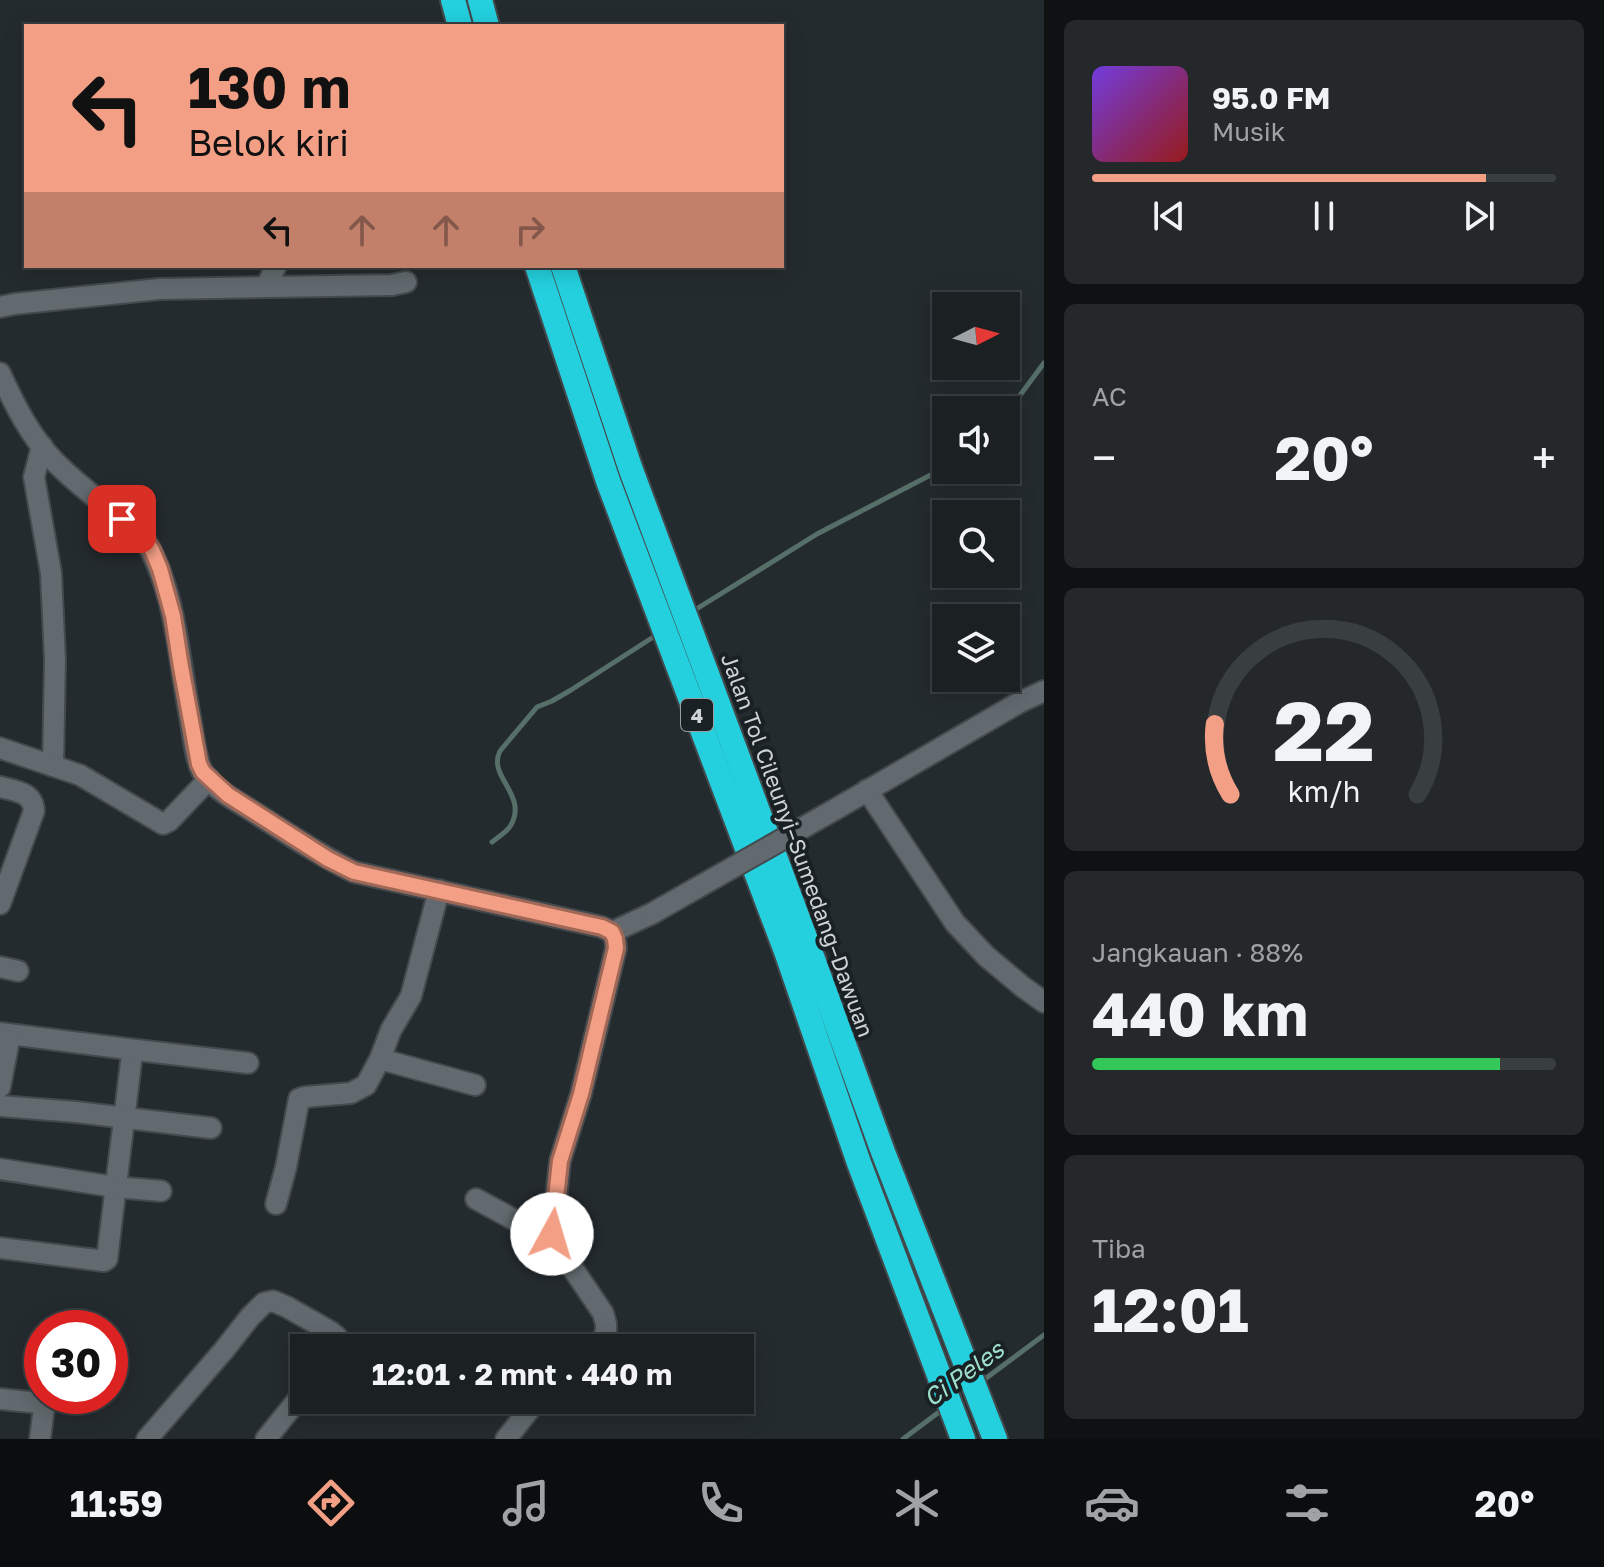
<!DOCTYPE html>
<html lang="id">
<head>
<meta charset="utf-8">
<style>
  body { margin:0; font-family:"Golos Text",sans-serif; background:#24282b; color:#f1f3f6; height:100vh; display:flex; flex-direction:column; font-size:30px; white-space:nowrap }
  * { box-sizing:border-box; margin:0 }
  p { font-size:26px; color:#a0a3a6 }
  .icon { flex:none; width:44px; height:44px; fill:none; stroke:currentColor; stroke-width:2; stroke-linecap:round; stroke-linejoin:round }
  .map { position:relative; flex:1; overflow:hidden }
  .panel { display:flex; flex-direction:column; gap:20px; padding:20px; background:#0f1213; width:560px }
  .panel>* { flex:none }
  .guide { position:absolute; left:24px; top:24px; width:760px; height:244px; border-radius:0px; box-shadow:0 4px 20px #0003,0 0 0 2px #393e41; background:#f39f85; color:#111; overflow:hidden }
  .needle { width:52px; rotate:84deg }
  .fabs { position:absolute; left:932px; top:292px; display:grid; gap:16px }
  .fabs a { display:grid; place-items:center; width:88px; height:88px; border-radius:0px; background:#1b2023; box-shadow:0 4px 20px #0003,0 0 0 2px #393e41; font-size:40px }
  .speed { position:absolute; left:24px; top:1310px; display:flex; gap:16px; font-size:40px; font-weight:700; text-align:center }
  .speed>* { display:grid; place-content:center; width:104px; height:104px; border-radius:50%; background:#1b2023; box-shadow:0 4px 20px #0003,0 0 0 2px #393e41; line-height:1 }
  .speed .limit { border:12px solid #d22; background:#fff; color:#111 }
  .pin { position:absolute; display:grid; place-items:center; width:68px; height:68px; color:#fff; margin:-34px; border-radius:16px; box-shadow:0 4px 12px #0006 }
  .me { position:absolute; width:88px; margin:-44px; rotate:6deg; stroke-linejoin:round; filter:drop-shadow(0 0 6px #0008) }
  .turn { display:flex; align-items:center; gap:28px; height:168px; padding:0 32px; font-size:36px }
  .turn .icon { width:104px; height:104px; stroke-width:2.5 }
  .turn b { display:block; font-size:56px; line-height:68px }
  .lanes { display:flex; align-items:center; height:76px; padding:0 32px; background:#0003; justify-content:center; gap:40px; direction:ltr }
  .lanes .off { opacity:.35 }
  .big { font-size:60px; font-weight:700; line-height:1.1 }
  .panel .tile { flex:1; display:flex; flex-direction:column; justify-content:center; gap:12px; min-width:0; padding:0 28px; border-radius:12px; background:#24282b }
  .panel .dial { align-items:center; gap:0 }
  .dial svg { height:208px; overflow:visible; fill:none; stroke:#393e41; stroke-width:7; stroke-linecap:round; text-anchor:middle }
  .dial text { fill:#f1f3f6; stroke:none }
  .song { display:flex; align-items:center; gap:24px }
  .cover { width:96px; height:96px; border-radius:12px; background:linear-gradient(135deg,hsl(260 70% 55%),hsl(0 70% 35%)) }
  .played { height:8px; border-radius:4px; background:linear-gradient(90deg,#f39f85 85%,#393e41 85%) }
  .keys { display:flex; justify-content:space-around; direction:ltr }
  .heat { display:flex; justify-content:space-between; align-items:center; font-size:44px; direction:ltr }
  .charge { height:12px; border-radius:6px; background:linear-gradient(90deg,#34c759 88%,#393e41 0) }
  .trip { position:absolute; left:290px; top:1334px; width:464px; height:80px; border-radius:0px; background:#1b2023; box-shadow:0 4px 20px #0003,0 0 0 2px #393e41; font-weight:700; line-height:80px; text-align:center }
  .tab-bar { display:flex; height:128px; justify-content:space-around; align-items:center; background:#0b0d0e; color:#a0a3a6 }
  .tab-bar .icon { width:56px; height:56px }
  .tab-bar .selected { color:#f39f85 }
  .tab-bar b { font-size:36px; color:#f1f3f6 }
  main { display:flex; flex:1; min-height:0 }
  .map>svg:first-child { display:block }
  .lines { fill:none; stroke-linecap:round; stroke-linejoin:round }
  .stream { stroke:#566f68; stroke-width:5 }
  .minor-casing { stroke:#43494c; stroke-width:24 }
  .highway-casing { stroke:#43494c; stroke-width:28 }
  .minor { stroke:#626a6f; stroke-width:20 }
  .highway { stroke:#24d0de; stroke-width:24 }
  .minor-bridge-casing { stroke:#43494c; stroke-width:24; stroke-linecap:butt }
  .minor-bridge { stroke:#626a6f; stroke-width:20 }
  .route-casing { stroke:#9e6756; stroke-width:20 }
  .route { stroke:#f39f85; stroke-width:14 }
  .labels { text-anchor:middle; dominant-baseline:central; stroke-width:8; stroke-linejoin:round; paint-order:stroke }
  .shield { fill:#1a2125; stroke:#989ea1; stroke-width:2 }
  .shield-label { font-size:20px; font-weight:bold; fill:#ced3d6 }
  .street-label { font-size:22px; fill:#ced3d6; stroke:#1a2125 }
  .water-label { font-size:24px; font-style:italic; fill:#9fe0cb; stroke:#1a2125 }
</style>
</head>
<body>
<main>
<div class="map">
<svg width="1044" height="1439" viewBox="0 0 1044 1439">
  <rect width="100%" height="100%" fill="#242b2f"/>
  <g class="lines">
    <g class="stream">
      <polyline points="1006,414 1044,363"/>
      <polyline points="690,613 817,534 946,467"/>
      <path d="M 492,842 C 498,837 508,831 511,825 C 528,794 487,777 500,751 L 537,707 L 552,701 L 571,690 L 658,634"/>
      <polyline points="981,1382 1044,1335"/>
      <polyline points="903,1439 943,1409"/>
    </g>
    <g class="minor-casing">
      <g id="minor">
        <polyline points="266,287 276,266"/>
        <polyline points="0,307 14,304 159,289 392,285 406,282"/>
        <path d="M 0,373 C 14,404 31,438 56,463 C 82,489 113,511 142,535 C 176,588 178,656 190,717 C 193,732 195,758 202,771 C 214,791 241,803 260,816 C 291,836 321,856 354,872 L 602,927 L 612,932 L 651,914"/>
        <polyline points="42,446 34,477 51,573 55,660 53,766"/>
        <polyline points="0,748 80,775 163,824 169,821 209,779"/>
        <path d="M 0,787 C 16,791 33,792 34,811 L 0,904"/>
        <polyline points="867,790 955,923 986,956 1023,987 1044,1002"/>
        <polyline points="834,810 1020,702 1044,691"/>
        <polyline points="0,967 18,971"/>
        <polyline points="0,1033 128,1049 132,1054 107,1259 104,1261 0,1248"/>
        <polyline points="128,1049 248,1063"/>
        <polyline points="380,1059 475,1085"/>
        <polyline points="0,1087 10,1035"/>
        <polyline points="0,1106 76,1112 211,1128"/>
        <polyline points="0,1169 115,1187 161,1191"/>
        <polyline points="476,1199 539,1233 552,1234"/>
        <polyline points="276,1204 286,1167 299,1099 305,1097 351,1093 366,1085 380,1059 391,1030 411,996 439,890"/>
        <polyline points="592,1348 603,1339 606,1331 606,1324 603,1313 567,1260 552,1234 560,1161 581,1094 616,948 615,939 612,932"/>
        <polyline points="0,1399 39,1403 44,1407 40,1439"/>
        <polyline points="147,1439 224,1350 250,1317 264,1303 273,1301 287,1307 331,1332 337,1337 337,1348"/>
        <polyline points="266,1439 304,1392"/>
        <polyline points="506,1439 537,1400"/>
      </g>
    </g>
    <g class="highway-casing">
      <g id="highway">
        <polyline points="453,0 460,26"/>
        <polyline points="480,0 487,26"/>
        <polyline points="537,266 608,481 787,954 859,1163 963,1439"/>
        <polyline points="563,266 631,470 809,948 883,1152 995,1439"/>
      </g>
    </g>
    <use href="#minor" class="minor"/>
    <use href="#highway" class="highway"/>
    <g class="minor-bridge-casing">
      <polyline id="minor-bridge" points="651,914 834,810"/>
    </g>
    <use href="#minor-bridge" class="minor-bridge"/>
  </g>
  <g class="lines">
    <g class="route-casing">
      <polyline id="route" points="122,519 142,535 152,550 160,569 173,616 181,667 199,764 203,772 228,795 328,859 354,872 602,927 612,932 615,939 616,948 581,1094 560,1161 552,1234"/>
    </g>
    <use href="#route" class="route"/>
  </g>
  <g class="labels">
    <rect class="shield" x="681" y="699" width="32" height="32" rx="6"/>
    <g class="shield-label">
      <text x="697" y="715">4</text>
    </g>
    <g class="street-label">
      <text transform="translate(798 845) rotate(70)">Jalan Tol Cileunyi–Sumedang–Dawuan</text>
    </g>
    <g class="water-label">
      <text transform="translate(963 1373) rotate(-36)">Ci Peles</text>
    </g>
  </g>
</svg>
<div class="fabs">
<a><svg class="needle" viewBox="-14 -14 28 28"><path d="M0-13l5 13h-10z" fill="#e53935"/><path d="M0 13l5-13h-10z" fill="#a0a3a6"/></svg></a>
<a><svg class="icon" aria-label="sound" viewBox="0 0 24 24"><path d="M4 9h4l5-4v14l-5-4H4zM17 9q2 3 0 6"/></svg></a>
<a><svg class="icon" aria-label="search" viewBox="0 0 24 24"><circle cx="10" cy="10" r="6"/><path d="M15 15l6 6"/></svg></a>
<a><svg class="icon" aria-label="layers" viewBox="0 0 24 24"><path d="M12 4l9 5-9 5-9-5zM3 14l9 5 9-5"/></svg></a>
</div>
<div class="speed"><div class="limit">30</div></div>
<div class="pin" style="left:122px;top:519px;background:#d93025"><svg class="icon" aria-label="arrive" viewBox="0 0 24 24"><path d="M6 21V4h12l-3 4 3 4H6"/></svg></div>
<svg class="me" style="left:552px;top:1234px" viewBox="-20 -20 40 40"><circle r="19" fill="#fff"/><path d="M0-13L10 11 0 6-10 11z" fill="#f39f85"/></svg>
<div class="trip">12:01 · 2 mnt · 440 m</div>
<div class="guide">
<div class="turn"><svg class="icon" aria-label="left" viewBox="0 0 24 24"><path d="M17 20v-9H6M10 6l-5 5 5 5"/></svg><div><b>130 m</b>Belok kiri</div></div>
<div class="lanes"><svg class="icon" aria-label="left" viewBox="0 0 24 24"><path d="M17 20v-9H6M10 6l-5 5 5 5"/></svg><svg class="icon off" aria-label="ahead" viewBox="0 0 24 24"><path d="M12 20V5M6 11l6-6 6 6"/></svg><svg class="icon off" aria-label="ahead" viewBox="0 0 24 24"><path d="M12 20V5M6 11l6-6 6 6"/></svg><svg class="icon off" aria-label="right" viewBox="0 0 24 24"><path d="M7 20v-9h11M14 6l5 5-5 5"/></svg></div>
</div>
</div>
<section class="panel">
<div class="tile">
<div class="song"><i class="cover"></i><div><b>95.0 FM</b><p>Musik</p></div></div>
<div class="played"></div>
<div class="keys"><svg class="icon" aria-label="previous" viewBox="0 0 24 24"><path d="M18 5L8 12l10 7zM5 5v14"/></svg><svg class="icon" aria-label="pause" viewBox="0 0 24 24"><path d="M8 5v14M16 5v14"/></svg><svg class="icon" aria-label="next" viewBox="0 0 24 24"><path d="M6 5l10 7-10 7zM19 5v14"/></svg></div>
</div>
<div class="tile"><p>AC</p>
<div class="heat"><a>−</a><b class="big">20°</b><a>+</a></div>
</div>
<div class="tile dial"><svg viewBox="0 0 100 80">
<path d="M14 69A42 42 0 1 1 86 69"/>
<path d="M14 69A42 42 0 0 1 8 42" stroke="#f39f85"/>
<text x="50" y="56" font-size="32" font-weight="700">22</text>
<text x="50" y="72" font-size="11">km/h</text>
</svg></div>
<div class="tile"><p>Jangkauan · 88%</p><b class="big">440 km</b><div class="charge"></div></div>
<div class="tile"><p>Tiba</p><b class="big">12:01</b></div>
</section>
</main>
<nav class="tab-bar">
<b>11:59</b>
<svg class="icon selected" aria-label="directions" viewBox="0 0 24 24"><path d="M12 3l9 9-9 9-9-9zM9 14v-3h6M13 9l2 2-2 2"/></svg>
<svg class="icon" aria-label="music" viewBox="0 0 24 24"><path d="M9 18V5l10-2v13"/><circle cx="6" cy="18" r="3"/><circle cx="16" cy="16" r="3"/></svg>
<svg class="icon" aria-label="phone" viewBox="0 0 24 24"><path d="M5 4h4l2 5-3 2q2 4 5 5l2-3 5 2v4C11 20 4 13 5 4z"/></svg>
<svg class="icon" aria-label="climate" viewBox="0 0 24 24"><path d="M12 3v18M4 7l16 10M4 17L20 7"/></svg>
<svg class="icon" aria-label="car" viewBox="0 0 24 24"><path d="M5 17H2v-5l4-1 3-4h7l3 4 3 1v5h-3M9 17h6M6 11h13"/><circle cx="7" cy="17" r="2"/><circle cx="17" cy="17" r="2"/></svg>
<svg class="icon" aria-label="filters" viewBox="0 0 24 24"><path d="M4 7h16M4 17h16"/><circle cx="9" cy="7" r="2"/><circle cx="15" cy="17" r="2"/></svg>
<b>20°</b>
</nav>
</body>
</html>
